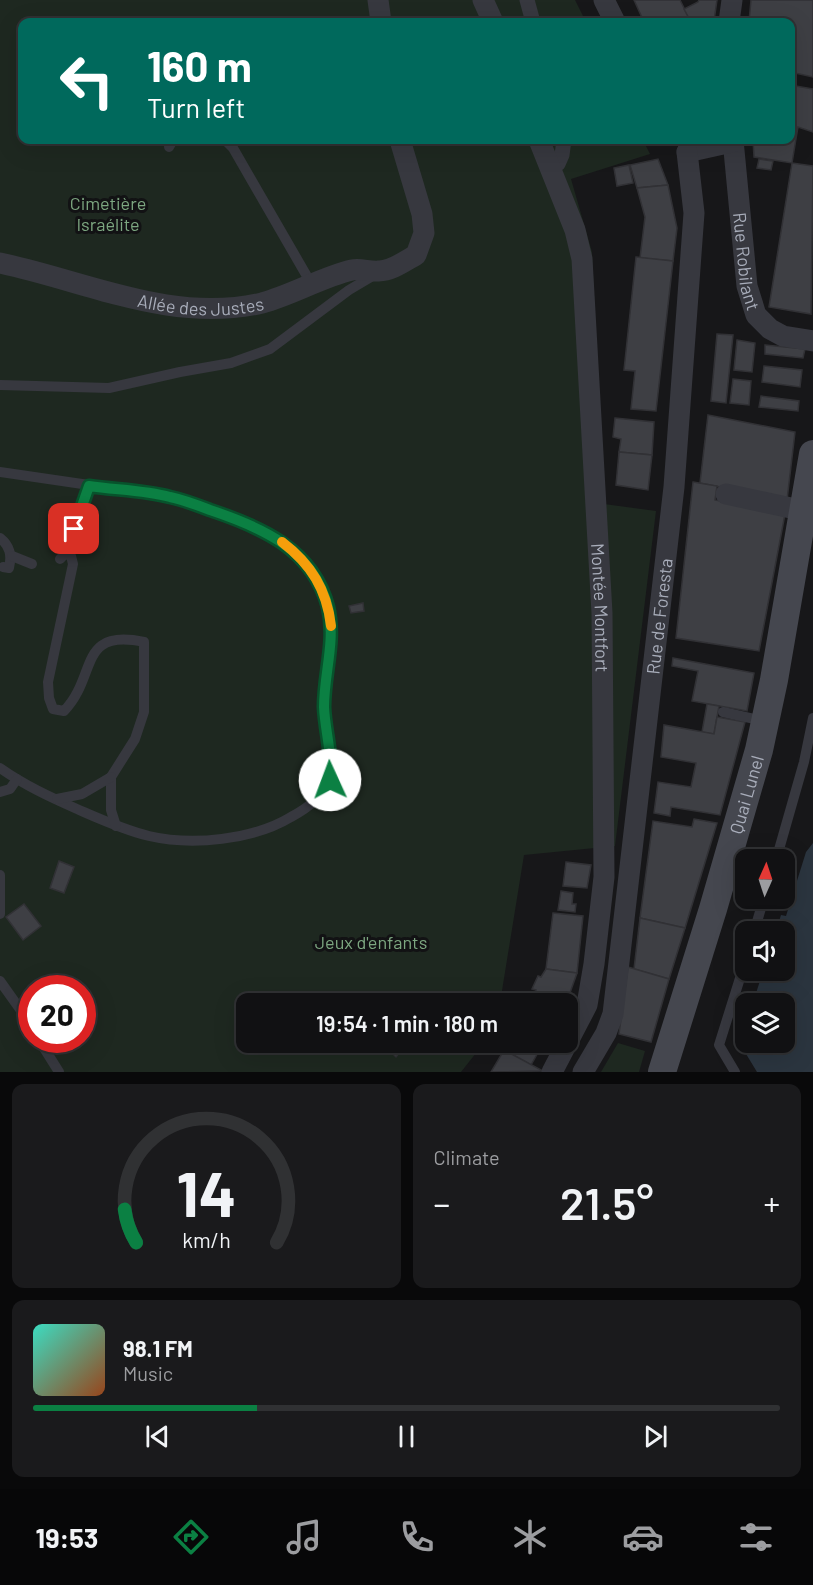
<!DOCTYPE html>
<html lang="en">
<head>
<meta charset="utf-8">
<style>
  body { margin:0; font-family:Barlow,sans-serif; background:#1a1a1c; color:#f1f3f6; height:100vh; display:flex; flex-direction:column; font-size:22px; white-space:nowrap }
  * { box-sizing:border-box; margin:0 }
  p { font-size:20px; color:#9c9da0 }
  .icon { flex:none; width:33px; height:33px; fill:none; stroke:currentColor; stroke-width:2; stroke-linecap:round; stroke-linejoin:round }
  .map { position:relative; height:1072px; overflow:hidden }
  .panel { display:flex; flex-direction:column; gap:12px; padding:12px; background:#09090a; flex:1 }
  .panel>* { flex:none }
  .guide { position:absolute; left:18px; top:18px; width:777px; height:126px; border-radius:12px; box-shadow:0 6px 24px #0002,0 0 0 2px #303133; background:#00695c; color:#fff; overflow:hidden }
  .needle { width:39px; rotate:3deg }
  .fabs { position:absolute; left:735px; top:849px; display:grid; gap:12px }
  .fabs a { display:grid; place-items:center; width:60px; height:60px; border-radius:12px; background:#111113; box-shadow:0 6px 24px #0002,0 0 0 2px #303133; font-size:30px }
  .speed { position:absolute; left:18px; top:975px; display:flex; gap:12px; font-size:30px; font-weight:700; text-align:center }
  .speed>* { display:grid; place-content:center; width:78px; height:78px; border-radius:50%; background:#111113; box-shadow:0 6px 24px #0002,0 0 0 2px #303133; line-height:1 }
  .speed .limit { border:9px solid #d22; background:#fff; color:#111 }
  .pin { position:absolute; display:grid; place-items:center; width:51px; height:51px; color:#fff; margin:-26px; border-radius:12px; box-shadow:0 3px 9px #0006 }
  .me { position:absolute; width:66px; margin:-33px; rotate:358deg; stroke-linejoin:round; filter:drop-shadow(0 0 4px #0008) }
  .turn { display:flex; align-items:center; gap:21px; height:126px; padding:0 30px; font-size:27px }
  .turn .icon { width:78px; height:78px; stroke-width:2.5 }
  .turn b { display:block; font-size:42px; line-height:51px }
  .big { font-size:45px; font-weight:600; line-height:1.1 }
  .panel .widget { flex:1; display:flex; flex-direction:column; justify-content:center; gap:9px; min-width:0; padding:0 21px; border-radius:12px; background:#1a1a1c }
  .panel .dial { align-items:center; gap:0 }
  .dial svg { height:156px; overflow:visible; fill:none; stroke:#303133; stroke-width:7; stroke-linecap:round; text-anchor:middle }
  .dial text { fill:#f1f3f6; stroke:none }
  .song { display:flex; align-items:center; gap:18px }
  .cover { width:72px; height:72px; border-radius:9px; background:linear-gradient(135deg,hsl(170 70% 55%),hsl(20 70% 35%)) }
  .played { height:6px; border-radius:3px; background:linear-gradient(90deg,#0b8043 30%,#303133 30%) }
  .keys { display:flex; justify-content:space-around; direction:ltr }
  .heat { display:flex; justify-content:space-between; align-items:center; font-size:33px; direction:ltr }
  .panel .tiles { flex:1; display:grid; gap:12px; grid-template-columns:1fr 1fr }
  .widget:last-child { grid-column:span 2 }
  .trip { position:absolute; left:236px; top:993px; width:342px; height:60px; border-radius:12px; background:#111113; box-shadow:0 6px 24px #0002,0 0 0 2px #303133; font-weight:600; line-height:60px; text-align:center }
  .dock { display:flex; height:96px; justify-content:space-around; align-items:center; background:#070708; color:#9c9da0 }
  .dock .icon { width:42px; height:42px }
  .dock .active { color:#0b8043 }
  .dock b { font-size:27px; color:#f1f3f6 }
  .map>svg:first-child { display:block }
  .green { fill:#1e2820; fill-rule:evenodd }
  .water { fill:#2b353f }
  .building { fill:#3e3f44; stroke:#313135; stroke-width:1.5 }
  .lines { fill:none; stroke-linecap:round; stroke-linejoin:round }
  .service { stroke:#37383f; stroke-width:10 }
  .pedestrian { stroke:#37383f; stroke-width:15 }
  .minor { stroke:#37383f; stroke-width:21 }
  .secondary { stroke:#45474f; stroke-width:28 }
  .route-casing { stroke:#07532c; stroke-width:15 }
  .route { stroke:#0b8043; stroke-width:10 }
  .slow { stroke:#f59e0b; stroke-width:10 }
  .labels { text-anchor:middle; dominant-baseline:central; stroke-width:6; stroke-linejoin:round; paint-order:stroke }
  .park-label { font-size:18px; fill:#7da781; stroke:#121214 }
  .street-label { font-size:18px; fill:#a8adba; stroke:#121214 }
</style>
</head>
<body>
<div class="map">
<svg width="813" height="1072" viewBox="0 0 813 1072">
  <rect width="100%" height="100%" fill="#171719"/>
  <g class="green">
    <path d="M 0,0 L 575,0 L 586,22 L 22,22 L 22,140 L 643,140 L 650,154 L 571,179 L 592,252 L 604,504 L 656,511 L 615,846 L 524,855 L 500,1003 L 246,1004 L 246,1042 L 484,1043 L 461,1072 L 0,1072 ZM 32,988 L 82,988 L 82,1040 L 32,1040 Z"/>
    <polygon points="618,1043 645,1051 639,1072 601,1072"/>
  </g>
  <polygon class="water" points="813,843 813,1072 757,1072 740,1044 745,1027 746,1042 784,1042 784,1004 753,1003 763,971 784,970 784,932 776,931 781,915 786,916 806,852"/>
  <g class="building">
    <polygon points="634,0 680,0 691,22 644,22"/>
    <polygon points="699,0 717,0 714,21 691,22 684,9 698,2"/>
    <polygon points="751,0 813,0 813,77 790,72 790,22 749,22"/>
    <polygon points="790,85 813,89 813,132 798,127 792,163 754,157 753,140 790,140"/>
    <polygon points="658,159 668,185 637,188 630,165"/>
    <polygon points="759,159 773,161 771,170 757,168"/>
    <polygon points="792,163 813,166 811,314 769,307"/>
    <polygon points="629,165 633,183 617,186 614,168"/>
    <polygon points="668,185 677,228 673,261 640,258 645,217 637,188"/>
    <polygon points="636,257 673,261 656,411 631,409 635,371 624,370"/>
    <polygon points="717,334 733,335 726,403 711,401"/>
    <polygon points="737,340 755,343 752,372 734,370"/>
    <polygon points="765,345 805,349 803,358 765,354"/>
    <polygon points="764,366 802,370 800,387 762,382"/>
    <polygon points="733,379 751,381 749,405 730,403"/>
    <polygon points="761,396 799,401 798,411 759,407"/>
    <polygon points="708,415 795,432 787,500 700,483"/>
    <polygon points="615,418 654,422 652,455 619,452 621,439 613,437"/>
    <polygon points="619,452 652,455 648,490 616,485"/>
    <polygon points="693,482 717,486 715,500 785,514 759,651 676,638"/>
    <polygon points="363,603 364,611 351,613 349,606"/>
    <polygon points="673,658 754,673 747,711 692,701 698,671 672,666"/>
    <polygon points="707,704 719,706 714,734 702,732"/>
    <polygon points="717,717 745,722 720,815 671,807 670,816 654,813 658,782 691,787 696,763 661,757 664,725 714,734"/>
    <polygon points="694,819 717,823 685,928 640,918 653,821 692,827"/>
    <polygon points="59,861 74,867 64,893 50,888"/>
    <polygon points="566,862 591,865 587,888 563,886"/>
    <polygon points="561,891 573,893 572,904 576,904 575,912 558,910"/>
    <polygon points="24,904 41,926 23,940 6,917"/>
    <polygon points="553,913 583,916 577,973 546,969"/>
    <polygon points="640,918 685,928 669,979 634,969"/>
    <polygon points="628,967 669,979 651,1042 619,1034"/>
    <polygon points="546,969 577,973 566,1004 542,1004 532,1000 536,990 532,989 538,976 541,977"/>
    <polygon points="381,1042 408,1042 396,1057"/>
    <polygon points="544,1042 531,1065 504,1050 508,1042"/>
    <polygon points="504,1050 543,1071 491,1072"/>
  </g>
  <g class="lines">
    <g class="service">
      <polyline points="225,140 233,148 312,285"/>
      <polyline points="169,147 173,140"/>
      <polyline points="0,385 109,388 180,372 231,363 270,349 349,290 376,274"/>
      <path d="M 0,472 L 171,497 L 255,526 L 274,536 L 293,551 L 307,564 L 314,574 L 327,605 L 331,623 L 330,662 L 324,705 L 330,780 C 323,796 306,809 291,817 C 253,840 192,846 149,836 C 124,830 100,819 77,809 C 50,797 24,785 0,768"/>
      <path d="M 0,538 C 10,546 12,555 9,568 L 3,567"/>
      <polyline points="66,553 89,486"/>
      <polyline points="12,556 32,564"/>
      <path d="M 60,559 L 66,553 L 71,556 L 73,564 L 48,682 L 49,698 L 53,709 L 64,711 C 98,676 77,628 144,642 L 144,712 L 135,739 L 111,777 L 111,810 L 116,826"/>
      <polyline points="723,712 764,721"/>
      <polyline points="0,792 10,789 17,779"/>
      <polyline points="57,799 82,794 111,777"/>
      <polyline points="776,860 804,762 813,718"/>
      <polyline points="0,875 0,914"/>
      <polyline points="754,932 764,898"/>
      <polyline points="0,981 32,1026"/>
      <polyline points="39,1040 59,1072"/>
      <polyline points="735,1072 719,1045 746,959"/>
    </g>
    <g class="pedestrian">
      <polyline points="527,0 533,22"/>
      <polyline points="550,167 558,164 562,155 564,140"/>
    </g>
    <g class="minor">
      <polyline points="378,0 381,22"/>
      <polyline points="483,0 493,22"/>
      <polyline points="604,0 615,22"/>
      <polyline points="729,22 732,0"/>
      <path id="s1" d="M 539,140 L 575,230 L 582,259 L 602,613 L 604,877 L 594,964 L 587,1005 L 552,1072"/>
      <path id="s2" d="M 733,140 L 747,286 L 756,315 L 770,329 L 783,336 L 813,341"/>
      <polyline points="687,152 732,142"/>
      <path id="s3" d="M 0,263 C 86,281 172,324 262,303 C 292,295 322,277 352,270 C 360,268 370,272 379,271 C 392,271 405,261 416,255 L 424,233 L 422,214 L 400,140"/>
      <polyline points="726,494 805,511"/>
      <path id="s4" d="M 583,1072 L 606,1033 L 613,1014 L 674,487 L 694,213 L 687,152"/>
    </g>
    <path class="secondary" id="s5" d="M 662,1072 L 713,909 L 759,750 L 774,680 L 813,454"/>
  </g>
  <g class="lines">
    <g class="route-casing">
      <path id="route" d="M 74,529 L 89,486 C 116,490 144,490 170,497 C 184,500 197,505 210,510 C 261,527 313,549 328,607 C 336,641 324,673 324,707 C 325,731 333,756 330,780"/>
    </g>
    <use href="#route" class="route"/>
    <path class="slow" d="M 282,542 C 311,564 327,590 331,626"/>
  </g>
  <g class="labels">
    <g class="park-label">
      <text x="108" y="203">Cimetière<tspan x="108" dy="21">Israélite</tspan></text>
      <text x="371" y="942">Jeux d'enfants</text>
    </g>
    <g class="street-label">
      <text stroke="none"><textPath href="#s2" startOffset="122">Rue Robilant</textPath></text>
      <text stroke="none"><textPath href="#s3" startOffset="206">Allée des Justes</textPath></text>
      <text stroke="none"><textPath href="#s1" startOffset="476">Montée Montfort</textPath></text>
      <text stroke="none"><textPath href="#s4" startOffset="466">Rue de Foresta</textPath></text>
      <text stroke="none"><textPath href="#s5" startOffset="290">Quai Lunel</textPath></text>
    </g>
  </g>
</svg>
<div class="fabs">
<a><svg class="needle" viewBox="-14 -14 28 28"><path d="M0-13l5 13h-10z" fill="#e53935"/><path d="M0 13l5-13h-10z" fill="#9c9da0"/></svg></a>
<a><svg class="icon" aria-label="sound" viewBox="0 0 24 24"><path d="M4 9h4l5-4v14l-5-4H4zM17 9q2 3 0 6"/></svg></a>
<a><svg class="icon" aria-label="layers" viewBox="0 0 24 24"><path d="M12 4l9 5-9 5-9-5zM3 14l9 5 9-5"/></svg></a>
</div>
<div class="speed"><div class="limit">20</div></div>
<div class="pin" style="left:74px;top:529px;background:#d93025"><svg class="icon" aria-label="arrive" viewBox="0 0 24 24"><path d="M6 21V4h12l-3 4 3 4H6"/></svg></div>
<svg class="me" style="left:330px;top:780px" viewBox="-20 -20 40 40"><circle r="19" fill="#fff"/><path d="M0-13L10 11 0 6-10 11z" fill="#0b8043"/></svg>
<div class="trip">19:54 · 1 min · 180 m</div>
<div class="guide">
<div class="turn"><svg class="icon" aria-label="left" viewBox="0 0 24 24"><path d="M17 20v-9H6M10 6l-5 5 5 5"/></svg><div><b>160 m</b>Turn left</div></div>
</div>
</div>
<section class="panel">
<div class="tiles">
<div class="widget dial"><svg viewBox="0 0 100 80">
<path d="M14 69A42 42 0 1 1 86 69"/>
<path d="M14 69A42 42 0 0 1 8 52" stroke="#0b8043"/>
<text x="50" y="56" font-size="32" font-weight="700">14</text>
<text x="50" y="72" font-size="11">km/h</text>
</svg></div>
<div class="widget"><p>Climate</p>
<div class="heat"><a>−</a><b class="big">21.5°</b><a>+</a></div>
</div>
<div class="widget">
<div class="song"><i class="cover"></i><div><b>98.1 FM</b><p>Music</p></div></div>
<div class="played"></div>
<div class="keys"><svg class="icon" aria-label="previous" viewBox="0 0 24 24"><path d="M18 5L8 12l10 7zM5 5v14"/></svg><svg class="icon" aria-label="pause" viewBox="0 0 24 24"><path d="M8 5v14M16 5v14"/></svg><svg class="icon" aria-label="next" viewBox="0 0 24 24"><path d="M6 5l10 7-10 7zM19 5v14"/></svg></div>
</div>
</div>
</section>
<nav class="dock">
<b>19:53</b>
<svg class="icon active" aria-label="directions" viewBox="0 0 24 24"><path d="M12 3l9 9-9 9-9-9zM9 14v-3h6M13 9l2 2-2 2"/></svg>
<svg class="icon" aria-label="music" viewBox="0 0 24 24"><path d="M9 18V5l10-2v13"/><circle cx="6" cy="18" r="3"/><circle cx="16" cy="16" r="3"/></svg>
<svg class="icon" aria-label="phone" viewBox="0 0 24 24"><path d="M5 4h4l2 5-3 2q2 4 5 5l2-3 5 2v4C11 20 4 13 5 4z"/></svg>
<svg class="icon" aria-label="climate" viewBox="0 0 24 24"><path d="M12 3v18M4 7l16 10M4 17L20 7"/></svg>
<svg class="icon" aria-label="car" viewBox="0 0 24 24"><path d="M5 17H2v-5l4-1 3-4h7l3 4 3 1v5h-3M9 17h6M6 11h13"/><circle cx="7" cy="17" r="2"/><circle cx="17" cy="17" r="2"/></svg>
<svg class="icon" aria-label="filters" viewBox="0 0 24 24"><path d="M4 7h16M4 17h16"/><circle cx="9" cy="7" r="2"/><circle cx="15" cy="17" r="2"/></svg>
</nav>
</body>
</html>
